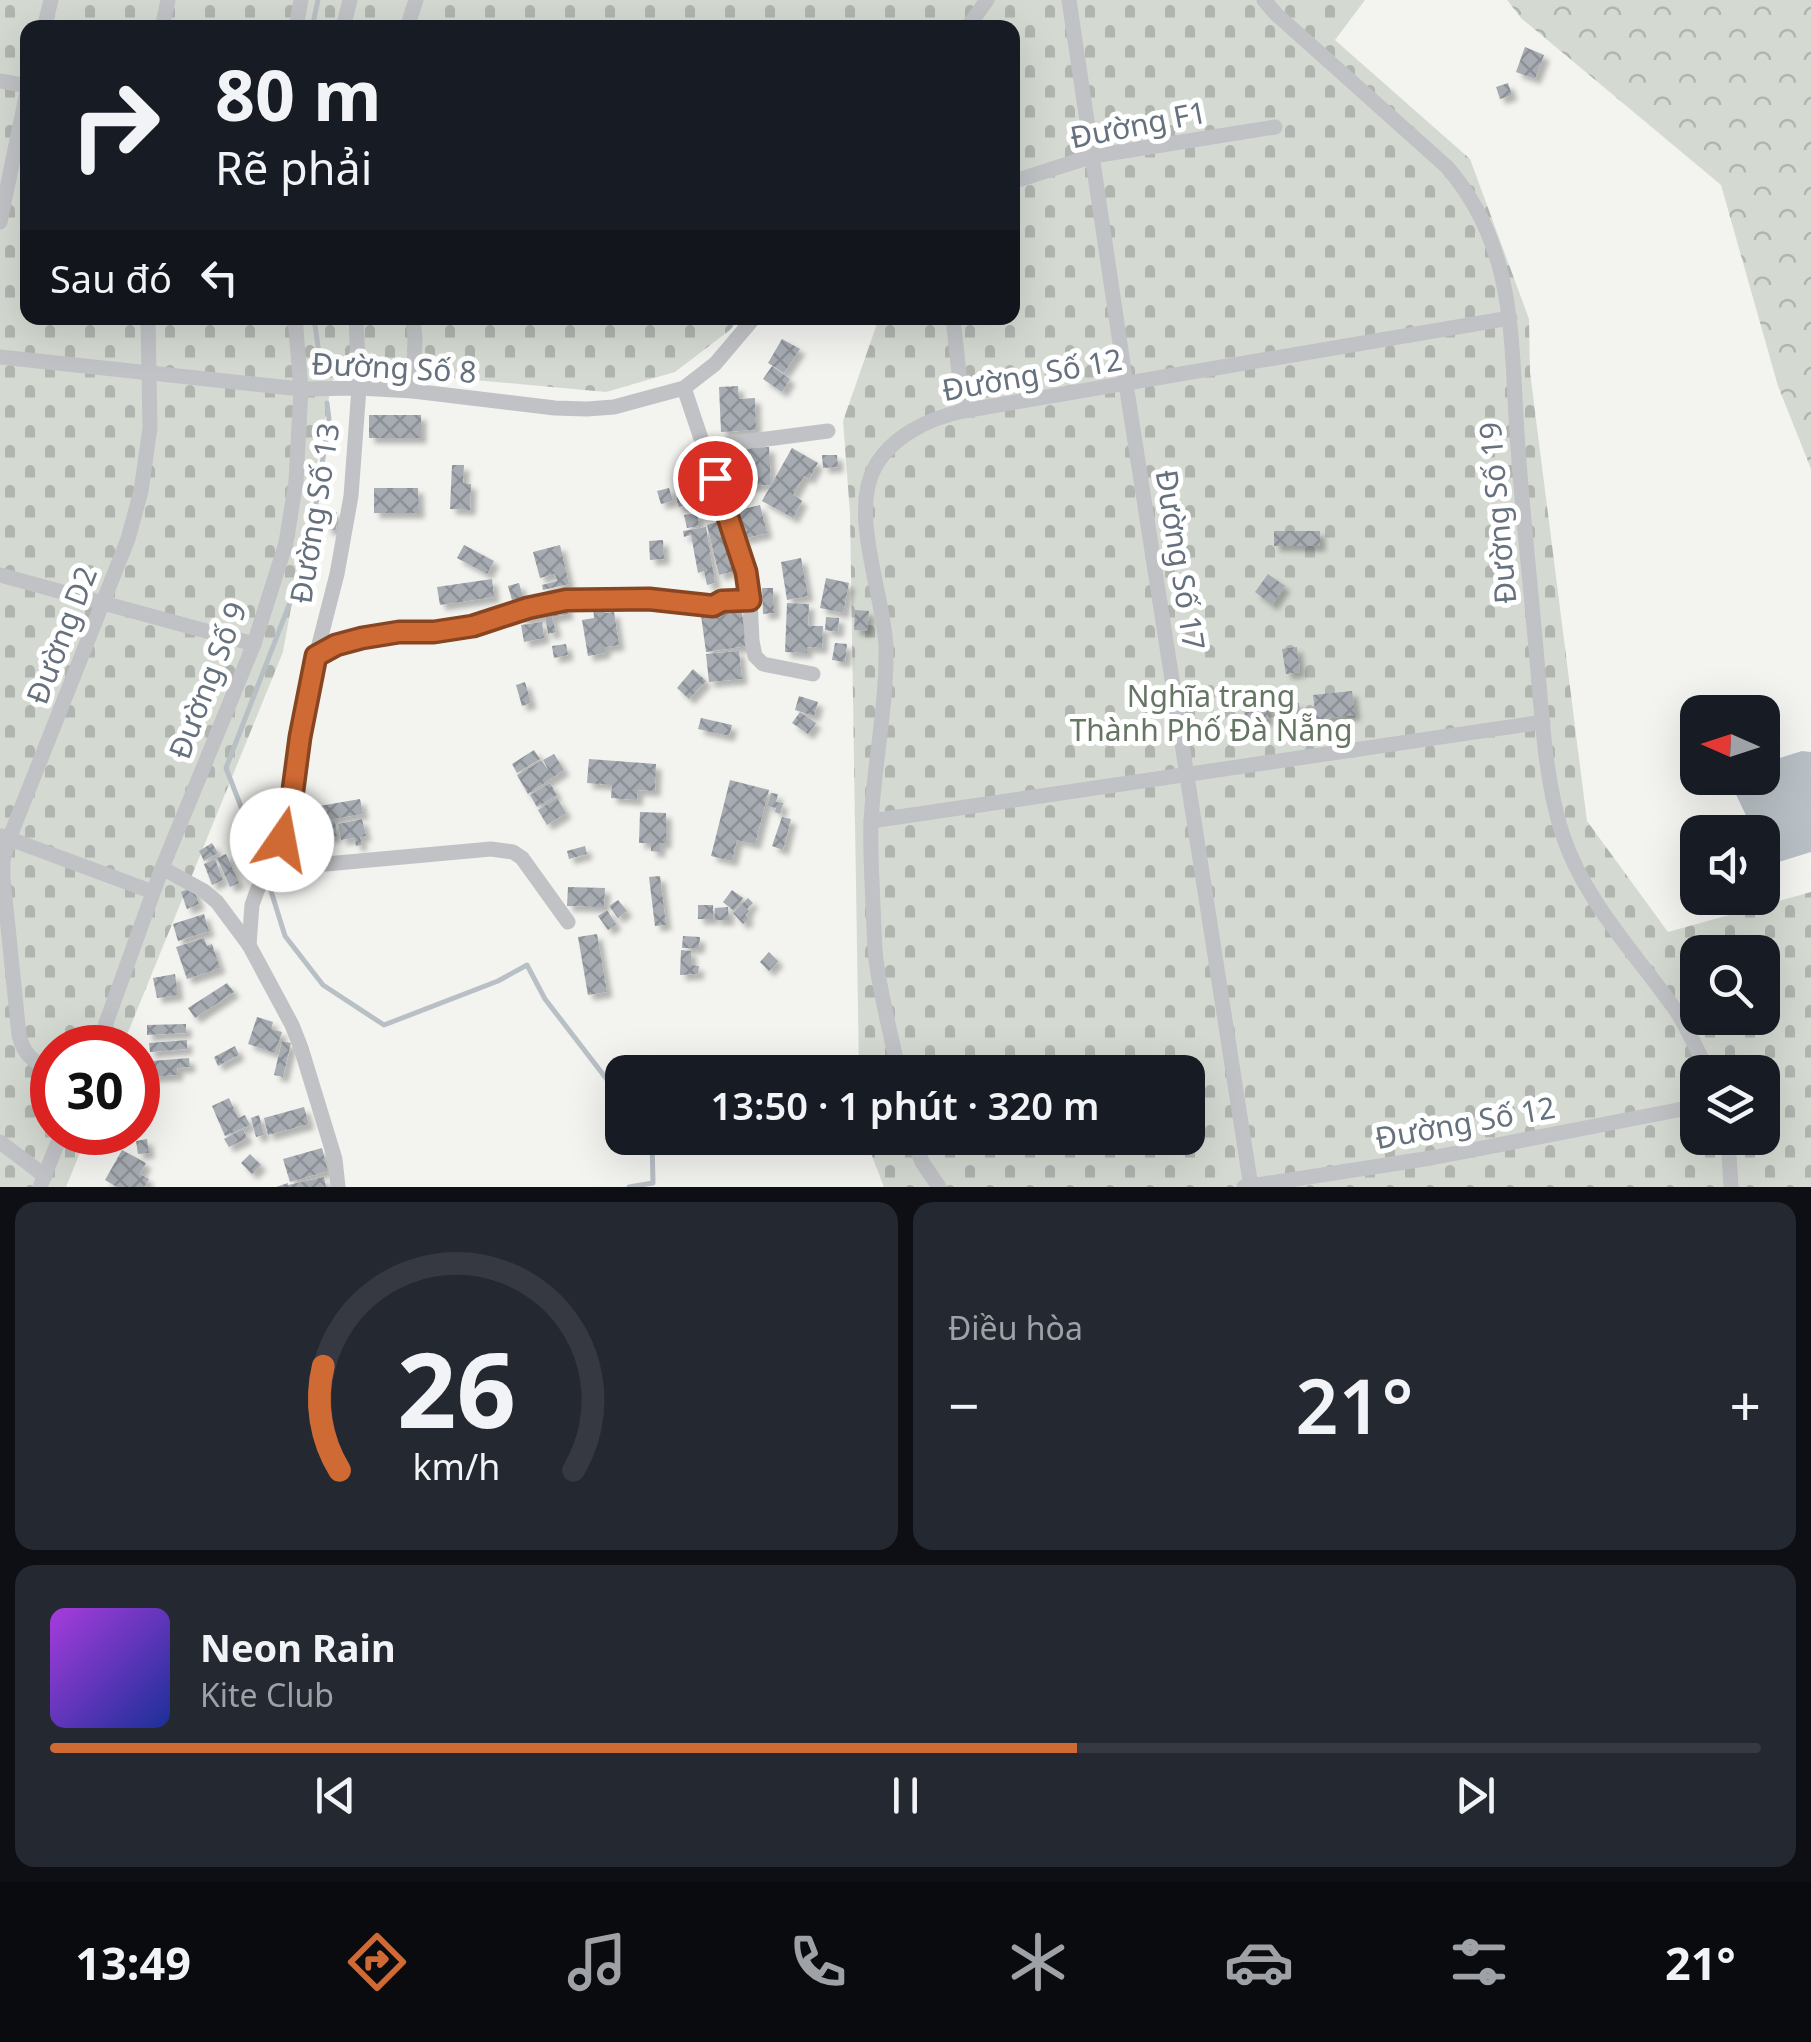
<!DOCTYPE html>
<html lang="vi">
<head>
<meta charset="utf-8">
<style>
  body { margin:0; font-family:"Noto Sans",sans-serif; background:#242831; color:#f1f3f6; height:100vh; display:flex; flex-direction:column; font-size:38px; white-space:nowrap }
  * { box-sizing:border-box; margin:0 }
  p { font-size:32px; color:#9ea1a6 }
  .icon { flex:none; width:55px; height:55px; fill:none; stroke:currentColor; stroke-width:2; stroke-linecap:round; stroke-linejoin:round }
  .map { position:relative; height:1187px; overflow:hidden }
  .details { display:flex; flex-direction:column; gap:15px; padding:15px; background:#0d0f14; flex:1 }
  .details>* { flex:none }
  .hud { position:absolute; left:20px; top:20px; width:1000px; height:305px; border-radius:20px; box-shadow:0 10px 40px #0002; background:#171b24; color:#f1f3f6; overflow:hidden }
  .needle { width:65px; rotate:273deg }
  .buttons { position:absolute; left:1680px; top:695px; display:grid; gap:20px }
  .buttons a { display:grid; place-items:center; width:100px; height:100px; border-radius:20px; background:#171b24; box-shadow:0 10px 40px #0002; font-size:50px }
  .speed { position:absolute; left:30px; top:1025px; display:flex; gap:20px; font-size:50px; font-weight:700; text-align:center }
  .speed>* { display:grid; place-content:center; width:130px; height:130px; border-radius:50%; background:#171b24; box-shadow:0 10px 40px #0002; line-height:1 }
  .speed .limit { border:15px solid #d22; background:#fff; color:#111 }
  .pin { position:absolute; display:grid; place-items:center; width:85px; height:85px; color:#fff; margin:-42px; border:5px solid #fff; border-radius:50%; box-shadow:0 2px 10px #0007 }
  .me { position:absolute; width:110px; margin:-55px; rotate:12deg; stroke-linejoin:round; filter:drop-shadow(0 0 8px #0008) }
  .turn { display:flex; align-items:center; gap:35px; height:210px; padding:0 30px; font-size:45px }
  .turn .icon { width:130px; height:130px; stroke-width:2.5 }
  .turn b { display:block; font-size:70px; line-height:85px }
  .then { display:flex; align-items:center; height:95px; padding:0 30px; background:#0003; gap:20px; font-size:38px }
  .big { font-size:75px; font-weight:600; line-height:1.1 }
  .details .tile { flex:1; display:flex; flex-direction:column; justify-content:center; gap:15px; min-width:0; padding:0 35px; border-radius:20px; background:#242831 }
  .details .dial { align-items:center; gap:0 }
  .dial svg { height:260px; overflow:visible; fill:none; stroke:#363941; stroke-width:7; stroke-linecap:round; text-anchor:middle }
  .dial text { fill:#f1f3f6; stroke:none }
  .song { display:flex; align-items:center; gap:30px }
  .cover { width:120px; height:120px; border-radius:15px; background:linear-gradient(135deg,hsl(280 70% 55%),hsl(230 70% 35%)) }
  .played { height:10px; border-radius:5px; background:linear-gradient(90deg,#d06a34 60%,#363941 60%) }
  .keys { display:flex; justify-content:space-around; direction:ltr }
  .heat { display:flex; justify-content:space-between; align-items:center; font-size:55px; direction:ltr }
  .details .tiles { flex:1; display:grid; gap:15px; grid-template-columns:1fr 1fr }
  .tile:last-child { grid-column:span 2 }
  .trip { position:absolute; left:605px; top:1055px; width:600px; height:100px; border-radius:20px; background:#171b24; box-shadow:0 10px 40px #0002; font-weight:600; line-height:100px; text-align:center }
  .tab-bar { display:flex; height:160px; justify-content:space-around; align-items:center; background:#090b0e; color:#9ea1a6 }
  .tab-bar .icon { width:70px; height:70px }
  .tab-bar .current { color:#d06a34 }
  .tab-bar b { font-size:45px; color:#f1f3f6 }
  .map>svg:first-child { display:block }
  .forest { fill:url(#forest-crowns) }
  .cemetery { fill:url(#cemetery-stones); fill-rule:evenodd }
  .water { fill:#b8c0c5 }
  .lines { fill:none; stroke-linecap:round; stroke-linejoin:round }
  .stream { stroke:#b8c0c5; stroke-width:5 }
  .building { fill:url(#building-cross-hatch); filter:url(#shadow) }
  .minor { stroke:#c0c2c5; stroke-width:15 }
  .route-casing { stroke:#874522; stroke-width:25 }
  .route { stroke:#d06a34; stroke-width:18 }
  .labels { text-anchor:middle; dominant-baseline:central; stroke-width:10; stroke-linejoin:round; paint-order:stroke }
  .street-label { font-size:30px; fill:#66717e; stroke:#fff }
  .park-label { font-size:30px; fill:#657664; stroke:#fff }
</style>
</head>
<body>
<div class="map">
<svg width="1811" height="1187" viewBox="0 0 1811 1187">
  <defs>
    <pattern id="forest-crowns" width="20" height="18" patternUnits="userSpaceOnUse" patternTransform="scale(2.5)"><rect width="20" height="18" fill="#d4dad2"/><path d="M2 6a3 3 0 1 1 6 0M12 15a3 3 0 1 1 6 0" fill="none" stroke="#b0b5b0"/></pattern>
    <pattern id="cemetery-stones" width="16" height="16" patternUnits="userSpaceOnUse" patternTransform="scale(2.5)"><rect width="16" height="16" fill="#d4dad2"/><path d="M2 7V4a2 2 0 0 1 4 0v3zM10 15v-3a2 2 0 0 1 4 0v3z" fill="#b0b5b0"/></pattern>
    <pattern id="building-cross-hatch" width="8" height="8" patternUnits="userSpaceOnUse" patternTransform="scale(2.5)"><rect width="8" height="8" fill="#a6acb2"/><path d="M0 0l8 8M0 8l8-8" fill="none" stroke="#8b9096"/></pattern>
    <filter id="shadow"><feDropShadow dx="5.5" dy="5.5" stdDeviation="2.5" flood-color="#0004"/></filter>
  </defs>
  <rect width="100%" height="100%" fill="#f3f4f0"/>
  <polygon class="forest" points="1507,0 1811,0 1811,469 1778,386 1721,185 1521,18"/>
  <path class="cemetery" d="M 0,0 L 1365,0 L 1335,40 L 1470,159 L 1529,319 L 1530,372 L 1587,821 L 1668,932 L 1811,892 L 1811,1187 L 884,1187 L 865,1138 L 1188,1138 L 1188,1072 L 859,1072 L 850,513 L 843,421 L 879,318 L 1012,318 L 1012,28 L 28,28 L 28,318 L 740,318 L 730,330 L 675,372 L 606,392 L 431,376 L 343,371 L 332,381 L 283,652 L 122,1047 L 52,1048 L 52,1132 L 88,1133 L 66,1187 L 0,1187 ZM 1698,952 L 1762,952 L 1762,1018 L 1698,1018 ZM 1698,1072 L 1762,1072 L 1762,1138 L 1698,1138 Z"/>
  <polygon class="water" points="1802,751 1811,752 1811,852 1769,865 1763,850 1762,832 1754,832 1728,778 1762,778 1763,752 1776,759"/>
  <g class="lines">
    <g class="stream">
      <polyline points="312,28 318,0"/>
      <polyline points="314,318 322,375"/>
      <polyline points="260,856 226,768 308,556 329,419 327,403"/>
      <polyline points="271,891 285,936 323,985 384,1025 498,981 527,965 545,999 622,1099"/>
      <polyline points="629,1187 653,1183 652,1138"/>
    </g>
  </g>
  <g class="building">
    <polygon points="1525,47 1544,55 1535,79 1516,72"/>
    <polygon points="1508,83 1512,95 1500,99 1496,87"/>
    <polygon points="782,339 800,349 784,373 768,363"/>
    <polygon points="772,366 790,379 782,392 763,379"/>
    <polygon points="738,386 739,399 755,398 756,430 721,432 719,387"/>
    <rect x="369" y="415" width="52" height="23"/>
    <polygon points="769,447 771,485 719,487 717,449"/>
    <polygon points="792,448 818,463 809,479 804,476 793,495 802,501 793,518 762,501"/>
    <polygon points="822,455 837,455 838,467 823,468"/>
    <polygon points="452,465 464,465 463,483 471,484 470,510 450,509"/>
    <polygon points="374,488 418,488 419,513 374,513"/>
    <polygon points="669,488 673,501 661,504 657,491"/>
    <polygon points="689,494 690,498 699,495 700,501 679,507 676,498"/>
    <polygon points="760,505 767,533 742,539 735,511"/>
    <polygon points="327,512 337,512 336,530 326,529"/>
    <polygon points="697,513 699,526 687,528 684,515"/>
    <polygon points="721,521 734,571 719,575 707,525"/>
    <polygon points="706,527 715,583 707,585 704,571 698,573 691,535 684,537 683,531"/>
    <rect x="1274" y="531" width="46" height="15"/>
    <polygon points="663,540 664,559 650,560 649,541"/>
    <polygon points="464,545 494,561 487,574 457,558"/>
    <polygon points="560,545 569,584 543,590 542,585 557,581 555,574 540,578 533,552"/>
    <polygon points="801,558 808,596 787,600 781,562"/>
    <polygon points="1268,574 1285,586 1272,605 1255,592"/>
    <polygon points="826,578 849,583 843,613 820,608"/>
    <polygon points="492,579 494,597 440,605 437,587"/>
    <polygon points="519,583 523,597 512,600 508,586"/>
    <polygon points="762,588 773,588 774,613 763,614"/>
    <polygon points="566,603 568,614 552,617 556,632 548,634 545,616 522,621 520,613"/>
    <polygon points="787,603 809,604 808,626 823,626 822,648 807,647 807,653 785,652"/>
    <polygon points="603,604 605,613 614,612 619,645 605,647 605,653 588,656 582,620 594,618 593,605"/>
    <polygon points="741,608 747,646 706,652 701,615"/>
    <polygon points="855,610 869,611 867,631 854,630"/>
    <polygon points="826,617 839,618 838,632 825,630"/>
    <polygon points="542,622 544,638 524,642 521,625"/>
    <polygon points="835,643 847,644 845,662 832,660"/>
    <polygon points="566,644 568,655 554,658 552,646"/>
    <polygon points="1297,647 1300,672 1286,674 1282,649"/>
    <polygon points="739,651 742,679 709,682 706,654"/>
    <polygon points="693,669 706,681 689,699 677,688"/>
    <polygon points="525,682 531,703 522,706 516,685"/>
    <polygon points="1255,686 1260,699 1242,706 1237,693"/>
    <polygon points="1352,691 1355,715 1316,720 1313,695"/>
    <polygon points="799,696 818,702 814,716 795,710"/>
    <polygon points="1262,702 1269,718 1250,726 1243,710"/>
    <polygon points="1299,703 1301,719 1288,721 1286,704"/>
    <polygon points="800,712 816,723 808,734 792,723"/>
    <polygon points="701,718 732,725 729,736 698,729"/>
    <polygon points="534,750 540,759 517,773 512,764"/>
    <polygon points="554,754 564,770 528,794 517,775 541,761 549,771 543,760"/>
    <polygon points="589,759 656,764 655,791 638,790 637,800 611,798 612,785 587,783"/>
    <polygon points="730,780 769,790 755,844 737,840 732,861 711,856"/>
    <polygon points="550,783 557,795 537,807 530,795"/>
    <polygon points="771,793 778,794 776,802 783,803 780,814 775,812 776,808 767,806"/>
    <polygon points="557,798 566,813 547,825 538,810"/>
    <polygon points="360,799 363,814 299,825 301,814 308,808"/>
    <polygon points="640,812 666,813 666,843 660,843 660,852 651,851 651,843 639,843"/>
    <polygon points="782,817 791,819 783,850 772,846"/>
    <polygon points="362,819 366,836 360,837 362,845 356,846 354,838 341,840 338,824"/>
    <polygon points="335,821 337,836 317,840 314,826"/>
    <polygon points="212,843 218,853 204,861 199,851"/>
    <polygon points="585,846 587,854 569,859 567,851"/>
    <polygon points="226,854 239,883 230,887 217,858"/>
    <polygon points="215,859 223,880 212,885 204,864"/>
    <polygon points="660,876 666,925 655,926 649,877"/>
    <polygon points="193,887 199,904 187,909 181,892"/>
    <polygon points="568,887 605,888 604,907 567,906"/>
    <polygon points="732,890 743,898 734,911 723,902"/>
    <polygon points="748,898 753,903 747,909 749,911 745,915 749,918 743,924 733,913"/>
    <polygon points="618,900 627,911 618,918 609,906"/>
    <rect x="698" y="905" width="15" height="14"/>
    <polygon points="728,907 729,920 715,920 715,908"/>
    <polygon points="607,910 616,924 608,930 598,916"/>
    <polygon points="204,914 209,931 178,941 173,924"/>
    <polygon points="597,934 607,992 588,995 578,937"/>
    <polygon points="683,936 700,937 699,948 682,948"/>
    <polygon points="204,938 207,946 212,944 220,968 187,979 176,947"/>
    <polygon points="681,950 691,951 691,965 699,966 698,974 680,975"/>
    <polygon points="769,952 778,961 769,971 760,962"/>
    <polygon points="175,974 178,995 157,998 153,978"/>
    <polygon points="227,983 234,992 195,1018 188,1008"/>
    <polygon points="257,1017 273,1022 271,1029 282,1032 275,1053 248,1044"/>
    <polygon points="186,1024 186,1033 147,1035 147,1025"/>
    <polygon points="187,1040 187,1049 150,1052 149,1043"/>
    <polygon points="282,1041 291,1043 283,1077 274,1075"/>
    <polygon points="235,1046 239,1055 218,1066 214,1057"/>
    <polygon points="189,1058 190,1067 177,1068 178,1075 146,1077 145,1074 138,1074 138,1062"/>
    <polygon points="229,1098 238,1118 245,1115 250,1125 225,1136 212,1106"/>
    <polygon points="304,1107 309,1124 268,1135 264,1118"/>
    <polygon points="259,1115 264,1135 256,1137 251,1118"/>
    <polygon points="243,1129 247,1138 229,1147 224,1139"/>
    <polygon points="147,1139 149,1153 138,1154 136,1141"/>
    <polygon points="322,1148 328,1171 290,1182 283,1159"/>
    <polygon points="122,1150 146,1163 140,1174 149,1179 144,1187 117,1187 105,1180"/>
    <polygon points="250,1154 261,1165 252,1174 241,1163"/>
    <polygon points="324,1177 326,1187 276,1187 288,1183 288,1185"/>
  </g>
  <g class="lines">
    <g class="minor">
      <polyline points="1069,0 1126,384 1251,1187"/>
      <path d="M 1264,0 L 1276,14 L 1447,167 C 1519,250 1510,345 1518,448 C 1523,519 1531,589 1537,660 C 1542,717 1545,779 1562,833 C 1584,901 1637,955 1677,1012 C 1689,1031 1698,1053 1709,1072"/>
      <polyline points="44,28 51,0"/>
      <polyline points="162,28 168,0"/>
      <polyline points="296,28 301,0"/>
      <polyline points="343,28 350,0"/>
      <polyline points="407,28 416,0"/>
      <polyline points="967,28 987,0"/>
      <polyline points="0,81 28,86"/>
      <polyline points="1012,182 1093,156 1275,127"/>
      <polyline points="0,222 28,87"/>
      <polyline points="413,318 415,339 413,391"/>
      <polyline points="953,318 963,411"/>
      <polyline points="0,357 301,389 359,388 413,391 555,408 587,409 614,407 684,388 715,364 754,318"/>
      <polyline points="684,388 746,572 750,600 752,641 755,656 763,664 813,674"/>
      <polyline points="705,447 828,431"/>
      <polyline points="0,575 254,644"/>
      <polyline points="316,656 336,645 362,638 473,626 528,608 565,600 649,599 713,606 722,601 750,600"/>
      <polyline points="871,821 1543,722"/>
      <polyline points="2,836 153,892"/>
      <polyline points="282,840 315,862 326,864 491,849 513,852 522,858 568,922"/>
      <polyline points="162,868 204,891 217,902 249,945 292,1025 301,1048 335,1159 338,1187"/>
      <polyline points="249,945 252,905 257,891 282,840 289,820 300,737 316,656 337,574 351,496 359,388 356,318"/>
      <polyline points="97,1048 162,868 254,644 286,543 296,481 301,389 295,318"/>
      <path d="M 52,1070 C 34,1062 24,1056 19,1035 L 3,878 L 3,860 L 9,839 L 128,539 L 141,491 L 150,428 L 148,318"/>
      <path d="M 899,1072 C 891,1035 881,998 876,960 C 874,942 874,924 873,906 C 872,878 870,850 871,822 C 874,764 887,706 886,647 C 884,595 849,513 875,467 C 892,436 930,418 963,411 L 1510,318"/>
      <polyline points="913,1138 922,1162 939,1187"/>
      <polyline points="1728,1138 1731,1187"/>
      <polyline points="0,1142 45,1176"/>
      <polyline points="40,1187 62,1132"/>
      <polyline points="1244,1187 1431,1158 1698,1106"/>
    </g>
  </g>
  <g class="lines">
    <g class="route-casing">
      <polyline id="route" points="282,840 289,820 300,737 316,656 336,645 362,638 399,632 434,632 473,626 528,608 566,600 649,599 713,606 722,601 750,600 746,572 715,478"/>
    </g>
    <use href="#route" class="route"/>
  </g>
  <g class="labels">
    <g class="street-label">
      <text transform="translate(1138 124) rotate(-11)">Đường F1</text>
      <text transform="translate(394 367) rotate(3)">Đường Số 8</text>
      <text transform="translate(1032 374) rotate(-10)">Đường Số 12</text>
      <text transform="translate(314 513) rotate(-81)">Đường Số 13</text>
      <text transform="translate(1497 513) rotate(-95)">Đường Số 19</text>
      <text transform="translate(1181 560) rotate(81)">Đường Số 17</text>
      <text transform="translate(61 635) rotate(-69)">Đường D2</text>
      <text transform="translate(207 680) rotate(-69)">Đường Số 9</text>
      <text transform="translate(1465 1122) rotate(-10)">Đường Số 12</text>
    </g>
    <g class="park-label">
      <text x="1211" y="695">Nghĩa trang<tspan x="1211" dy="34">Thành Phố Đà Nẵng</tspan></text>
    </g>
  </g>
</svg>
<div class="buttons">
<a><svg class="needle" viewBox="-14 -14 28 28"><path d="M0-13l5 13h-10z" fill="#e53935"/><path d="M0 13l5-13h-10z" fill="#9ea1a6"/></svg></a>
<a><svg class="icon" aria-label="sound" viewBox="0 0 24 24"><path d="M4 9h4l5-4v14l-5-4H4zM17 9q2 3 0 6"/></svg></a>
<a><svg class="icon" aria-label="search" viewBox="0 0 24 24"><circle cx="10" cy="10" r="6"/><path d="M15 15l6 6"/></svg></a>
<a><svg class="icon" aria-label="layers" viewBox="0 0 24 24"><path d="M12 4l9 5-9 5-9-5zM3 14l9 5 9-5"/></svg></a>
</div>
<div class="speed"><div class="limit">30</div></div>
<div class="pin" style="left:715px;top:478px;background:#d93025"><svg class="icon" aria-label="arrive" viewBox="0 0 24 24"><path d="M6 21V4h12l-3 4 3 4H6"/></svg></div>
<svg class="me" style="left:282px;top:840px" viewBox="-20 -20 40 40"><circle r="19" fill="#fff"/><path d="M0-13L10 11 0 6-10 11z" fill="#d06a34"/></svg>
<div class="trip">13:50 · 1 phút · 320 m</div>
<div class="hud">
<div class="turn"><svg class="icon" aria-label="right" viewBox="0 0 24 24"><path d="M7 20v-9h11M14 6l5 5-5 5"/></svg><div><b>80 m</b>Rẽ phải</div></div>
<div class="then">Sau đó<svg class="icon" aria-label="left" viewBox="0 0 24 24"><path d="M17 20v-9H6M10 6l-5 5 5 5"/></svg></div>
</div>
</div>
<section class="details">
<div class="tiles">
<div class="tile dial"><svg viewBox="0 0 100 80">
<path d="M14 69A42 42 0 1 1 86 69"/>
<path d="M14 69A42 42 0 0 1 9 37" stroke="#d06a34"/>
<text x="50" y="56" font-size="32" font-weight="700">26</text>
<text x="50" y="72" font-size="11">km/h</text>
</svg></div>
<div class="tile"><p>Điều hòa</p>
<div class="heat"><a>−</a><b class="big">21°</b><a>+</a></div>
</div>
<div class="tile">
<div class="song"><i class="cover"></i><div><b>Neon Rain</b><p>Kite Club</p></div></div>
<div class="played"></div>
<div class="keys"><svg class="icon" aria-label="previous" viewBox="0 0 24 24"><path d="M18 5L8 12l10 7zM5 5v14"/></svg><svg class="icon" aria-label="pause" viewBox="0 0 24 24"><path d="M8 5v14M16 5v14"/></svg><svg class="icon" aria-label="next" viewBox="0 0 24 24"><path d="M6 5l10 7-10 7zM19 5v14"/></svg></div>
</div>
</div>
</section>
<nav class="tab-bar">
<b>13:49</b>
<svg class="icon current" aria-label="directions" viewBox="0 0 24 24"><path d="M12 3l9 9-9 9-9-9zM9 14v-3h6M13 9l2 2-2 2"/></svg>
<svg class="icon" aria-label="music" viewBox="0 0 24 24"><path d="M9 18V5l10-2v13"/><circle cx="6" cy="18" r="3"/><circle cx="16" cy="16" r="3"/></svg>
<svg class="icon" aria-label="phone" viewBox="0 0 24 24"><path d="M5 4h4l2 5-3 2q2 4 5 5l2-3 5 2v4C11 20 4 13 5 4z"/></svg>
<svg class="icon" aria-label="climate" viewBox="0 0 24 24"><path d="M12 3v18M4 7l16 10M4 17L20 7"/></svg>
<svg class="icon" aria-label="car" viewBox="0 0 24 24"><path d="M5 17H2v-5l4-1 3-4h7l3 4 3 1v5h-3M9 17h6M6 11h13"/><circle cx="7" cy="17" r="2"/><circle cx="17" cy="17" r="2"/></svg>
<svg class="icon" aria-label="filters" viewBox="0 0 24 24"><path d="M4 7h16M4 17h16"/><circle cx="9" cy="7" r="2"/><circle cx="15" cy="17" r="2"/></svg>
<b>21°</b>
</nav>
</body>
</html>
